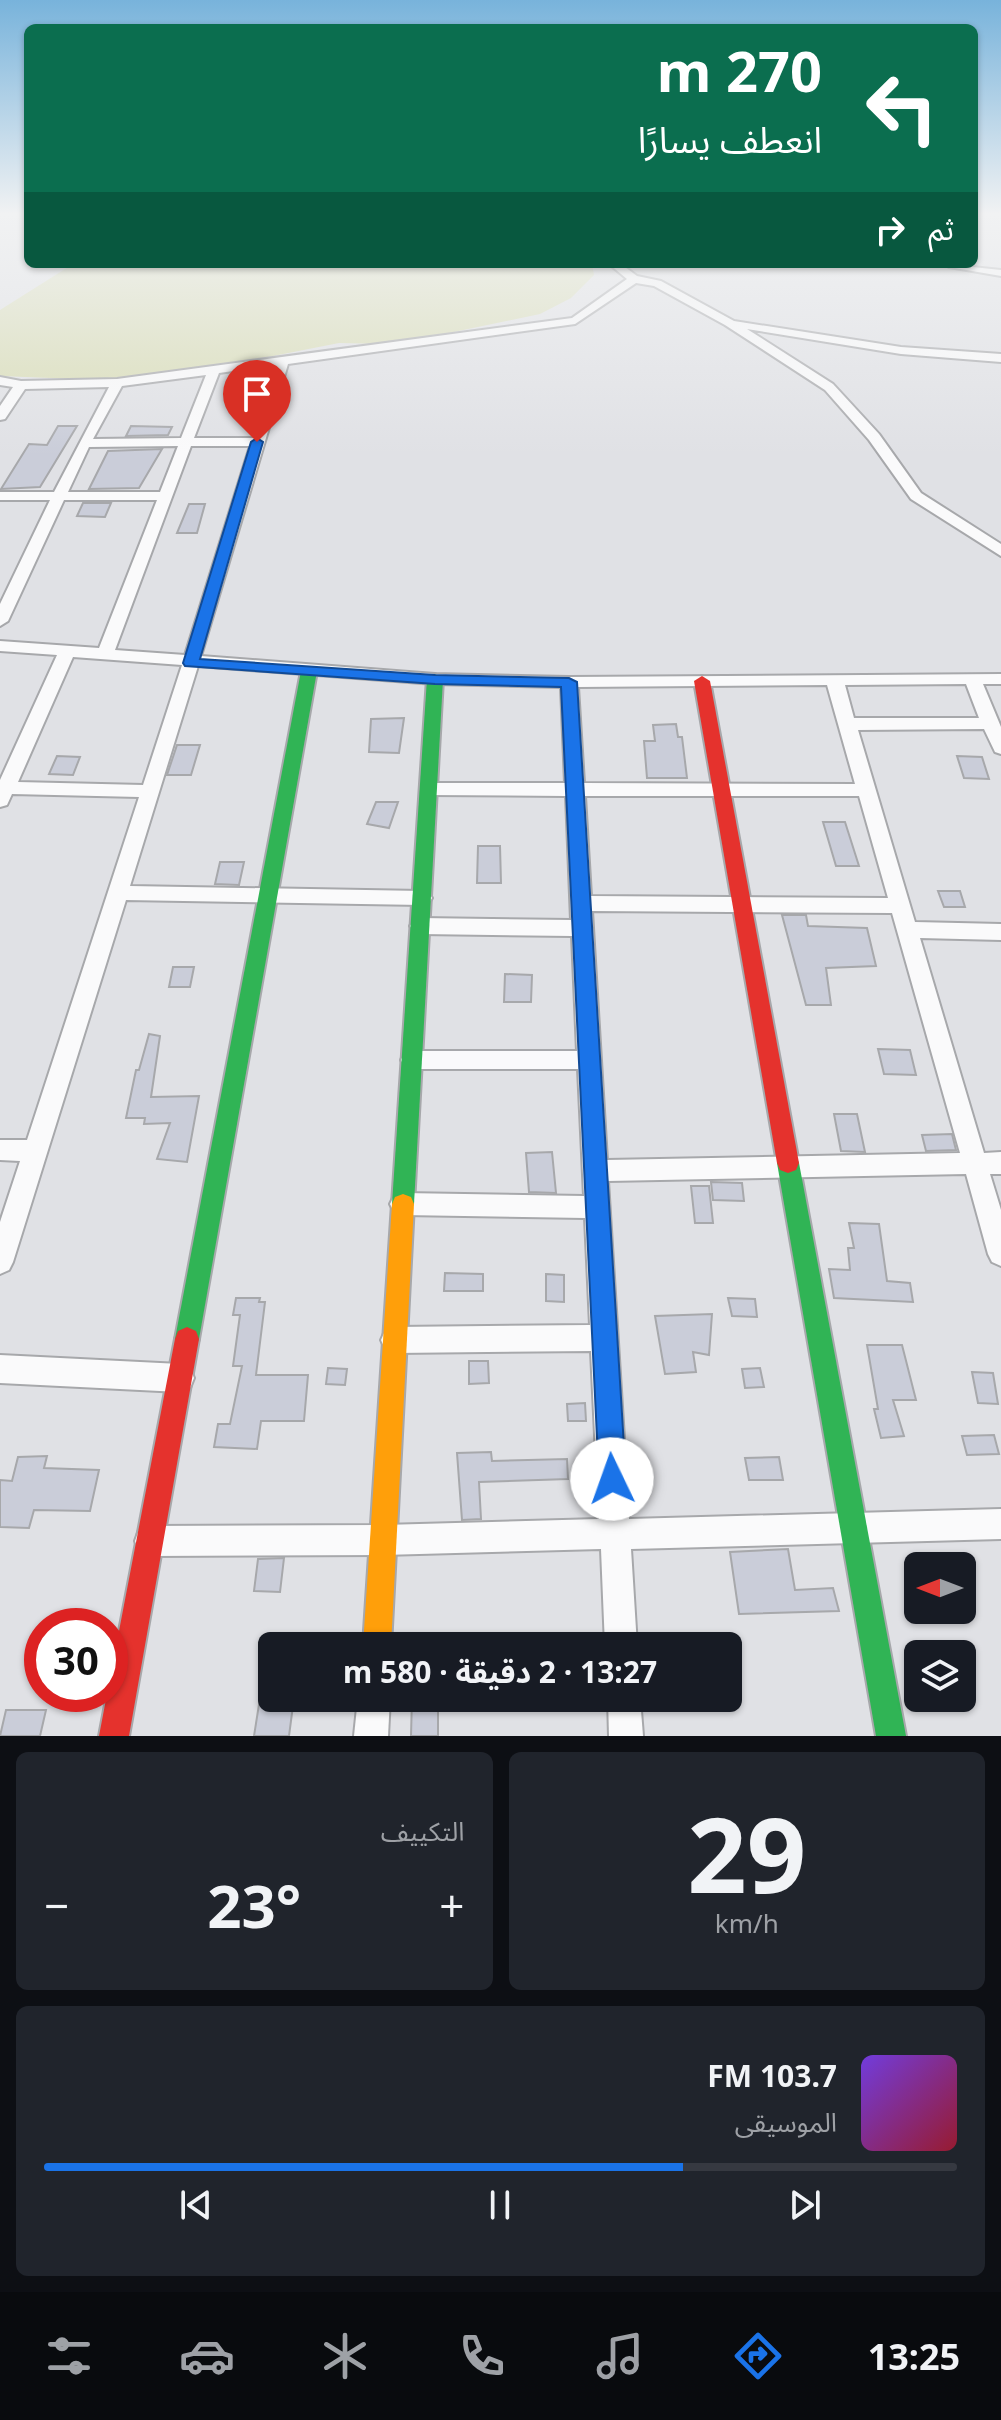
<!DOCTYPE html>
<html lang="ar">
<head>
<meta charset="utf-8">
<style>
  body { margin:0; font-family:"Noto Sans","Noto Sans Arabic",sans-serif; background:#20242c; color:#f1f3f6; direction:rtl; height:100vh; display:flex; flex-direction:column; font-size:30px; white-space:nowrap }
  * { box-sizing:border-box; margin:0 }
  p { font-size:26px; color:#9ea1a6 }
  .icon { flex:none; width:44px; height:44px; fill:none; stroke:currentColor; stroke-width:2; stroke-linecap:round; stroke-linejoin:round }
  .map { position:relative; height:1736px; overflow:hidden; direction:ltr }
  .side { display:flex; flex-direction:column; gap:16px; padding:16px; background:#0d0f14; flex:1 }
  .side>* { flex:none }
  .top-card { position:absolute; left:24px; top:24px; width:954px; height:244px; border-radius:12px; box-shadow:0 2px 6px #0004; direction:rtl; background:#0b6e4f; color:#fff; overflow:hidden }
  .needle { width:52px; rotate:270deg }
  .fabs { position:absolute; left:904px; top:1552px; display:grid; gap:16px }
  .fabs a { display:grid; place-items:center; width:72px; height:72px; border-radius:12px; background:#171b24; box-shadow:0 2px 6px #0004; font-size:40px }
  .speed { position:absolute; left:24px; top:1608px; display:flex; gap:16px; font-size:40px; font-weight:700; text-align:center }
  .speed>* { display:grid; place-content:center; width:104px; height:104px; border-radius:50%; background:#171b24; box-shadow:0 2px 6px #0004; line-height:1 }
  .speed .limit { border:12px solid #d22; background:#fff; color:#111 }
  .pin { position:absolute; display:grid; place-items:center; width:68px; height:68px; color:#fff; margin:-82px -34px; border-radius:50% 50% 50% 0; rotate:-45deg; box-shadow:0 0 8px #0007 }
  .pin .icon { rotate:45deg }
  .me { position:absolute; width:88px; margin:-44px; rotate:357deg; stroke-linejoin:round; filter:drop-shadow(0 0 6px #0008) }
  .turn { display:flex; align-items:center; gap:28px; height:168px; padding:0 24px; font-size:36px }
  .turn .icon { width:104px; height:104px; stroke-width:2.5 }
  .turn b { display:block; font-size:56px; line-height:68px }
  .then { display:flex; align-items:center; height:76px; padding:0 24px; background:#0003; gap:16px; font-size:30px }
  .big { font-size:60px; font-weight:700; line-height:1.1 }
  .side .widget { flex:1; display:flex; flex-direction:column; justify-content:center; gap:12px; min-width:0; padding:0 28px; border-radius:12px; background:#20242c }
  .side .dial { align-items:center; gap:0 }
  .dial b { font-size:104px; line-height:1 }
  .song { display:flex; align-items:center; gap:24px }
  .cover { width:96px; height:96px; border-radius:12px; background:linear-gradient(135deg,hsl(260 70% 55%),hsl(350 70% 35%)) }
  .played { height:8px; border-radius:4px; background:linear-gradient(90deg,#1a73e8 70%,#363941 70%) }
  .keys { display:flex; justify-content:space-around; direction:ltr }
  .heat { display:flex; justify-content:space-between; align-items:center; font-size:44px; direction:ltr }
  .side .tiles { flex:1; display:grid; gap:16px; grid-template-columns:1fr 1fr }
  .widget:last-child { grid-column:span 2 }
  .trip { position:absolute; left:258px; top:1632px; width:484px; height:80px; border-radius:12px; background:#171b24; box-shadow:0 2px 6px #0004; font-weight:700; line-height:80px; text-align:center; direction:rtl }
  .menu { display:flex; height:128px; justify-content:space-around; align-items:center; background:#090b0e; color:#9ea1a6 }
  .menu .icon { width:56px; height:56px }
  .menu .on { color:#1a73e8 }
  .menu b { font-size:36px; color:#f1f3f6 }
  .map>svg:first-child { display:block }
  .green { fill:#d8dcb5 }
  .building { fill:#cacdd9; stroke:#a7a8ab; stroke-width:2 }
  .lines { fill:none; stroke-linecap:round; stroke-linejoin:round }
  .street-casing { stroke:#a7a8ab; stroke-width:4 }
  .fast-casing { stroke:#a7a8ab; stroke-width:4 }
  .slow-casing { stroke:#a7a8ab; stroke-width:4 }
  .jam-casing { stroke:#a7a8ab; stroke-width:4 }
  .street { fill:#fafafb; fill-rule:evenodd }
  .fast { fill:#30b455; fill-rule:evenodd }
  .slow { fill:#ff9f0a; fill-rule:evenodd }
  .jam { fill:#e5322d; fill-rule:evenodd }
  .route { fill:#1a73e8; stroke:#114b97; stroke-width:2 }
</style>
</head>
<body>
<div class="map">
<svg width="1001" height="1736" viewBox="0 0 1001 1736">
  <rect width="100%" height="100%" fill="#e0e1e5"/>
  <polygon class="green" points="73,264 592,264 594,275 571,298 540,314 425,338 386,344 339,343 268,357 102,380 0,376 0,310"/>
  <g class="building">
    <polygon points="58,426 77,426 40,487 1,489 29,444 47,445"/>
    <polygon points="131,426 172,427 168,435 126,436"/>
    <polygon points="162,449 139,488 89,489 108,451"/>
    <polygon points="83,503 111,503 105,517 77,516"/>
    <polygon points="189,504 205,504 197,533 177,533"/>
    <polygon points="404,718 399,753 369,752 371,719"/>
    <polygon points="676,724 678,737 682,737 687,778 647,778 644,741 655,741 653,725"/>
    <polygon points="177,745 200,745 191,775 167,775"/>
    <polygon points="57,756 80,757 73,775 49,774"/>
    <polygon points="957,756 982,757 989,779 964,778"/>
    <polygon points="376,802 398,802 389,828 367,824"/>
    <polygon points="823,822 845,822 859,866 836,866"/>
    <polygon points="478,846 500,846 501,883 477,883"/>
    <polygon points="220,862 244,862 239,885 215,884"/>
    <polygon points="938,891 960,891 965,907 944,907"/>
    <polygon points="782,915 806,915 808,926 867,928 876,966 826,968 831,1005 806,1005"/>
    <polygon points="173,967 194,967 190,987 169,987"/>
    <polygon points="505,974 532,975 531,1002 504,1002"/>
    <polygon points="149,1034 160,1036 151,1097 199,1096 187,1162 157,1159 170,1123 144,1124 145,1118 126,1118 136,1070 139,1070"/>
    <polygon points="878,1049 910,1050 916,1075 884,1074"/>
    <polygon points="834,1114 857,1114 865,1152 841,1151"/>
    <polygon points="952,1134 956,1150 926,1151 922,1135"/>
    <polygon points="552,1152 556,1193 529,1192 526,1153"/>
    <polygon points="711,1182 742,1183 744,1201 713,1200"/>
    <polygon points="691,1186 709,1186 713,1223 695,1223"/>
    <polygon points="849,1223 879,1224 887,1281 910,1283 913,1302 834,1298 829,1269 850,1270 848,1248 854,1248"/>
    <polygon points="445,1273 483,1274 483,1291 444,1291"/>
    <polygon points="546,1274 564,1275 564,1302 546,1301"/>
    <polygon points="236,1298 260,1298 259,1302 265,1302 256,1375 308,1375 304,1421 261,1421 257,1449 214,1447 218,1424 230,1424 242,1366 233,1366 240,1315 233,1315"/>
    <polygon points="728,1298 755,1299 757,1317 732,1316"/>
    <polygon points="712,1314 709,1355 693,1352 696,1372 665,1374 655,1316"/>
    <polygon points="867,1345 902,1345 916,1400 893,1400 904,1436 881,1438 874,1409 878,1409"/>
    <polygon points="469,1361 488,1361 489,1383 469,1384"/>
    <polygon points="328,1368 347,1369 345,1385 326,1384"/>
    <polygon points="760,1368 764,1387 745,1388 742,1369"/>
    <polygon points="972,1372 993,1373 998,1404 978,1403"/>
    <polygon points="585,1403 586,1421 568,1421 567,1404"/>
    <polygon points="994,1435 999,1454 967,1455 962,1436"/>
    <polygon points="491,1452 492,1461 567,1459 568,1479 479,1482 481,1519 462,1520 457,1453"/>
    <polygon points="47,1456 44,1468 99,1470 90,1511 34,1510 29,1528 0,1527 0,1480 12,1481 18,1457"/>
    <polygon points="779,1457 783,1480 749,1480 745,1458"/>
    <polygon points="788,1549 795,1590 833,1588 839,1611 739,1614 730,1552"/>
    <polygon points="284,1558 280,1592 254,1591 258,1559"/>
    <polygon points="260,1698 294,1698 289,1736 254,1736"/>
    <polygon points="412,1698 438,1698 438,1736 411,1736"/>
    <polygon points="6,1710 46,1710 40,1736 0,1736"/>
  </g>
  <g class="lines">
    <g class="street-casing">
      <g id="street">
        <path d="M 609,264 L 621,264 L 637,276 L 661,281 L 734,321 L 901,347 L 1001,354 L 1001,362 L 901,354 L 747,329 L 833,384 L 879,434 L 921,493 L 1001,544 L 1001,556 L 911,499 L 869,440 L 825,390 L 725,325 L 654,286 L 636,283 L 575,324 L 288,364 L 201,656 L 435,674 L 569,677 L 1001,674 L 1001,684 L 983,684 L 1001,727 L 1001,754 L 995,752 L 984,729 L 858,730 L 915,922 L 1001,924 L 1001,940 L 920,938 L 984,1153 L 1001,1152 L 1001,1174 L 990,1174 L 1001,1210 L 1001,1266 L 992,1262 L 988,1254 L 966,1174 L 608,1181 L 629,1519 L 1001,1509 L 1001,1539 L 631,1549 L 637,1646 L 605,1646 L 601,1549 L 383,1555 L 150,1556 L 139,1552 L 135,1541 L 139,1530 L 150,1526 L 383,1525 L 599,1519 L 591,1351 L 395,1353 L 385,1349 L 381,1340 L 385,1331 L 395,1327 L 590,1325 L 585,1218 L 403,1215 L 394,1212 L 390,1204 L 394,1196 L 403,1193 L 584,1196 L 578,1069 L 412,1069 L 404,1067 L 401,1060 L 404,1053 L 412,1051 L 577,1051 L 572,936 L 420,934 L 413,931 L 410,926 L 413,921 L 420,918 L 571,920 L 566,796 L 429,795 L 420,789 L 429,783 L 565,783 L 561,687 L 435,684 L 198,666 L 130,886 L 422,891 L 429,893 L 432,898 L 429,903 L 422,905 L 126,900 L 13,1262 L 9,1270 L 0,1274 L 0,1222 L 20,1161 L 0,1160 L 0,1140 L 27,1140 L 139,797 L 12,794 L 7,805 L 0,807 L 0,780 L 57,655 L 0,651 L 0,641 L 99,648 L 157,500 L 64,500 L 8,621 L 0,626 L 0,604 L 50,500 L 0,500 L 0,492 L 54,492 L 109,387 L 25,389 L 5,419 L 0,420 L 0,406 L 13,387 L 0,385 L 0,377 L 21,381 L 117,379 L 572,318 L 627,279 ZM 275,365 L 253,438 L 194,438 L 219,373 ZM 206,375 L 181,438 L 93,439 L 122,386 ZM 178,446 L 160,492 L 68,492 L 89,447 ZM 191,446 L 250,446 L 185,655 L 115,650 ZM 73,657 L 182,665 L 143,785 L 18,782 ZM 966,684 L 979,718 L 854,718 L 845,685 ZM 827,685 L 855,784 L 584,783 L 578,687 ZM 585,796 L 859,796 L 888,898 L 591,896 ZM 592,911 L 892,913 L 960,1153 L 607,1160 Z"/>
        <polygon points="944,264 1001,270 1001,276 949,267"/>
        <polygon points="0,1355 180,1364 190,1368 194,1378 190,1388 180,1392 0,1383"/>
        <polygon points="358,1698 390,1698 388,1736 354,1736"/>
        <polygon points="608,1698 640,1698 643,1736 609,1736"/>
      </g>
    </g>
    <g class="fast-casing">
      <g id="fast">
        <polygon points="309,666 317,671 199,1339 196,1347 187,1351 178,1347 175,1339 301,671"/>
        <polygon points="435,674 443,679 414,1204 411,1211 403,1214 395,1211 392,1204 427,679"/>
        <polygon points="788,1153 796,1156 799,1163 906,1736 876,1736 777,1163 780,1156"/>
      </g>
    </g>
    <g class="slow-casing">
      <polygon id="slow" points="403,1194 411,1197 414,1204 391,1646 363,1646 392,1204 395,1197"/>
    </g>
    <g class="jam-casing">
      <g id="jam">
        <polygon points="702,676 710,681 799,1163 796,1170 788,1173 780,1170 777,1163 694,681"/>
        <polygon points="187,1327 196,1331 199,1339 129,1736 99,1736 107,1694 110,1694 110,1678 175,1339 178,1331"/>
      </g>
    </g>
    <use href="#street" class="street"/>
    <use href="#fast" class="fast"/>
    <use href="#slow" class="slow"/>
    <use href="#jam" class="jam"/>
  </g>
  <linearGradient id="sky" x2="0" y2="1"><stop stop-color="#78b3db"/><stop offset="0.47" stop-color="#f1f2f3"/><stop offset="1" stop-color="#f1f2f3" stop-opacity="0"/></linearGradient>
  <rect width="1001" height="455" fill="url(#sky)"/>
  <polygon class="route" points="257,438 263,442 200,659 435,675 569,678 577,682 626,1479 622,1488 612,1492 603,1488 599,1479 561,687 435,684 185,666 183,663 251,442"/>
</svg>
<div class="fabs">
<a><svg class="needle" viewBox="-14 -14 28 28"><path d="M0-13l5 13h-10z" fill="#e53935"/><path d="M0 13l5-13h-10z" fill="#9ea1a6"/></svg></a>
<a><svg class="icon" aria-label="layers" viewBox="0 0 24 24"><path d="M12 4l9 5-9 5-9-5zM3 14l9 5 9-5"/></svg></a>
</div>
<div class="speed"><div class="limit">30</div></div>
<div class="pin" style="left:257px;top:442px;background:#d93025"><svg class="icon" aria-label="arrive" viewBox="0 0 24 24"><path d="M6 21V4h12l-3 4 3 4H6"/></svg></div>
<svg class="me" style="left:612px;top:1479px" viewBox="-20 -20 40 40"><circle r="19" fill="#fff"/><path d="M0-13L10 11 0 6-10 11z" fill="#1a73e8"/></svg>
<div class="trip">13:27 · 2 دقيقة · 580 m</div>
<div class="top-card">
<div class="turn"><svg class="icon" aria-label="left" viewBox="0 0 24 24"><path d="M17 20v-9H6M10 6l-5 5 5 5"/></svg><div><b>270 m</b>انعطف يسارًا</div></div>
<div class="then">ثم<svg class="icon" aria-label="right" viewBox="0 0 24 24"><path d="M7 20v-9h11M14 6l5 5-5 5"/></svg></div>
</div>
</div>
<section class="side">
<div class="tiles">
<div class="widget dial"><b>29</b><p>km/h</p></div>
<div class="widget"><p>التكييف</p>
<div class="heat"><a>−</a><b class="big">23°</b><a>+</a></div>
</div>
<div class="widget">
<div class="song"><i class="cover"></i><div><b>103.7 FM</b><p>الموسيقى</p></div></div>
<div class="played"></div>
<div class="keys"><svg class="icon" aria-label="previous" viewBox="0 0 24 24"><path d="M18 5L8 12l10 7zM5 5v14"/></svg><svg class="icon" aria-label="pause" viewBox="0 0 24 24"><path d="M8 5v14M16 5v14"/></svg><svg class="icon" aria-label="next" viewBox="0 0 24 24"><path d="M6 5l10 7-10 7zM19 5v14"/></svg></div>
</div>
</div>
</section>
<nav class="menu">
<b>13:25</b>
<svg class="icon on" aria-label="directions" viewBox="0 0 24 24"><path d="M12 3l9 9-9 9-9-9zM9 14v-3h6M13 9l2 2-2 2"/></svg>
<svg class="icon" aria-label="music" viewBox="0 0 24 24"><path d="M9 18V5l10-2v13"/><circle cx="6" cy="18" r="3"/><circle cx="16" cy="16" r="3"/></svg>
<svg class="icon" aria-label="phone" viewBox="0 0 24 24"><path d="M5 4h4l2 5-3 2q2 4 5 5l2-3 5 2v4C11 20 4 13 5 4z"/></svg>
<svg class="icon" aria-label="climate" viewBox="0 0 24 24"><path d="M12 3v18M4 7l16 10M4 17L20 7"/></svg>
<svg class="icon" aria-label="car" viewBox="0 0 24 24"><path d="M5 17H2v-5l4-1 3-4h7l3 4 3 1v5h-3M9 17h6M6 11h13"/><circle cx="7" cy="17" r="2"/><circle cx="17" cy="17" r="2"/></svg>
<svg class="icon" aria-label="filters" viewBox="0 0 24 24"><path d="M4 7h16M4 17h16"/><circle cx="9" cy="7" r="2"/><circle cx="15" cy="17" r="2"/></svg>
</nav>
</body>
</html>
